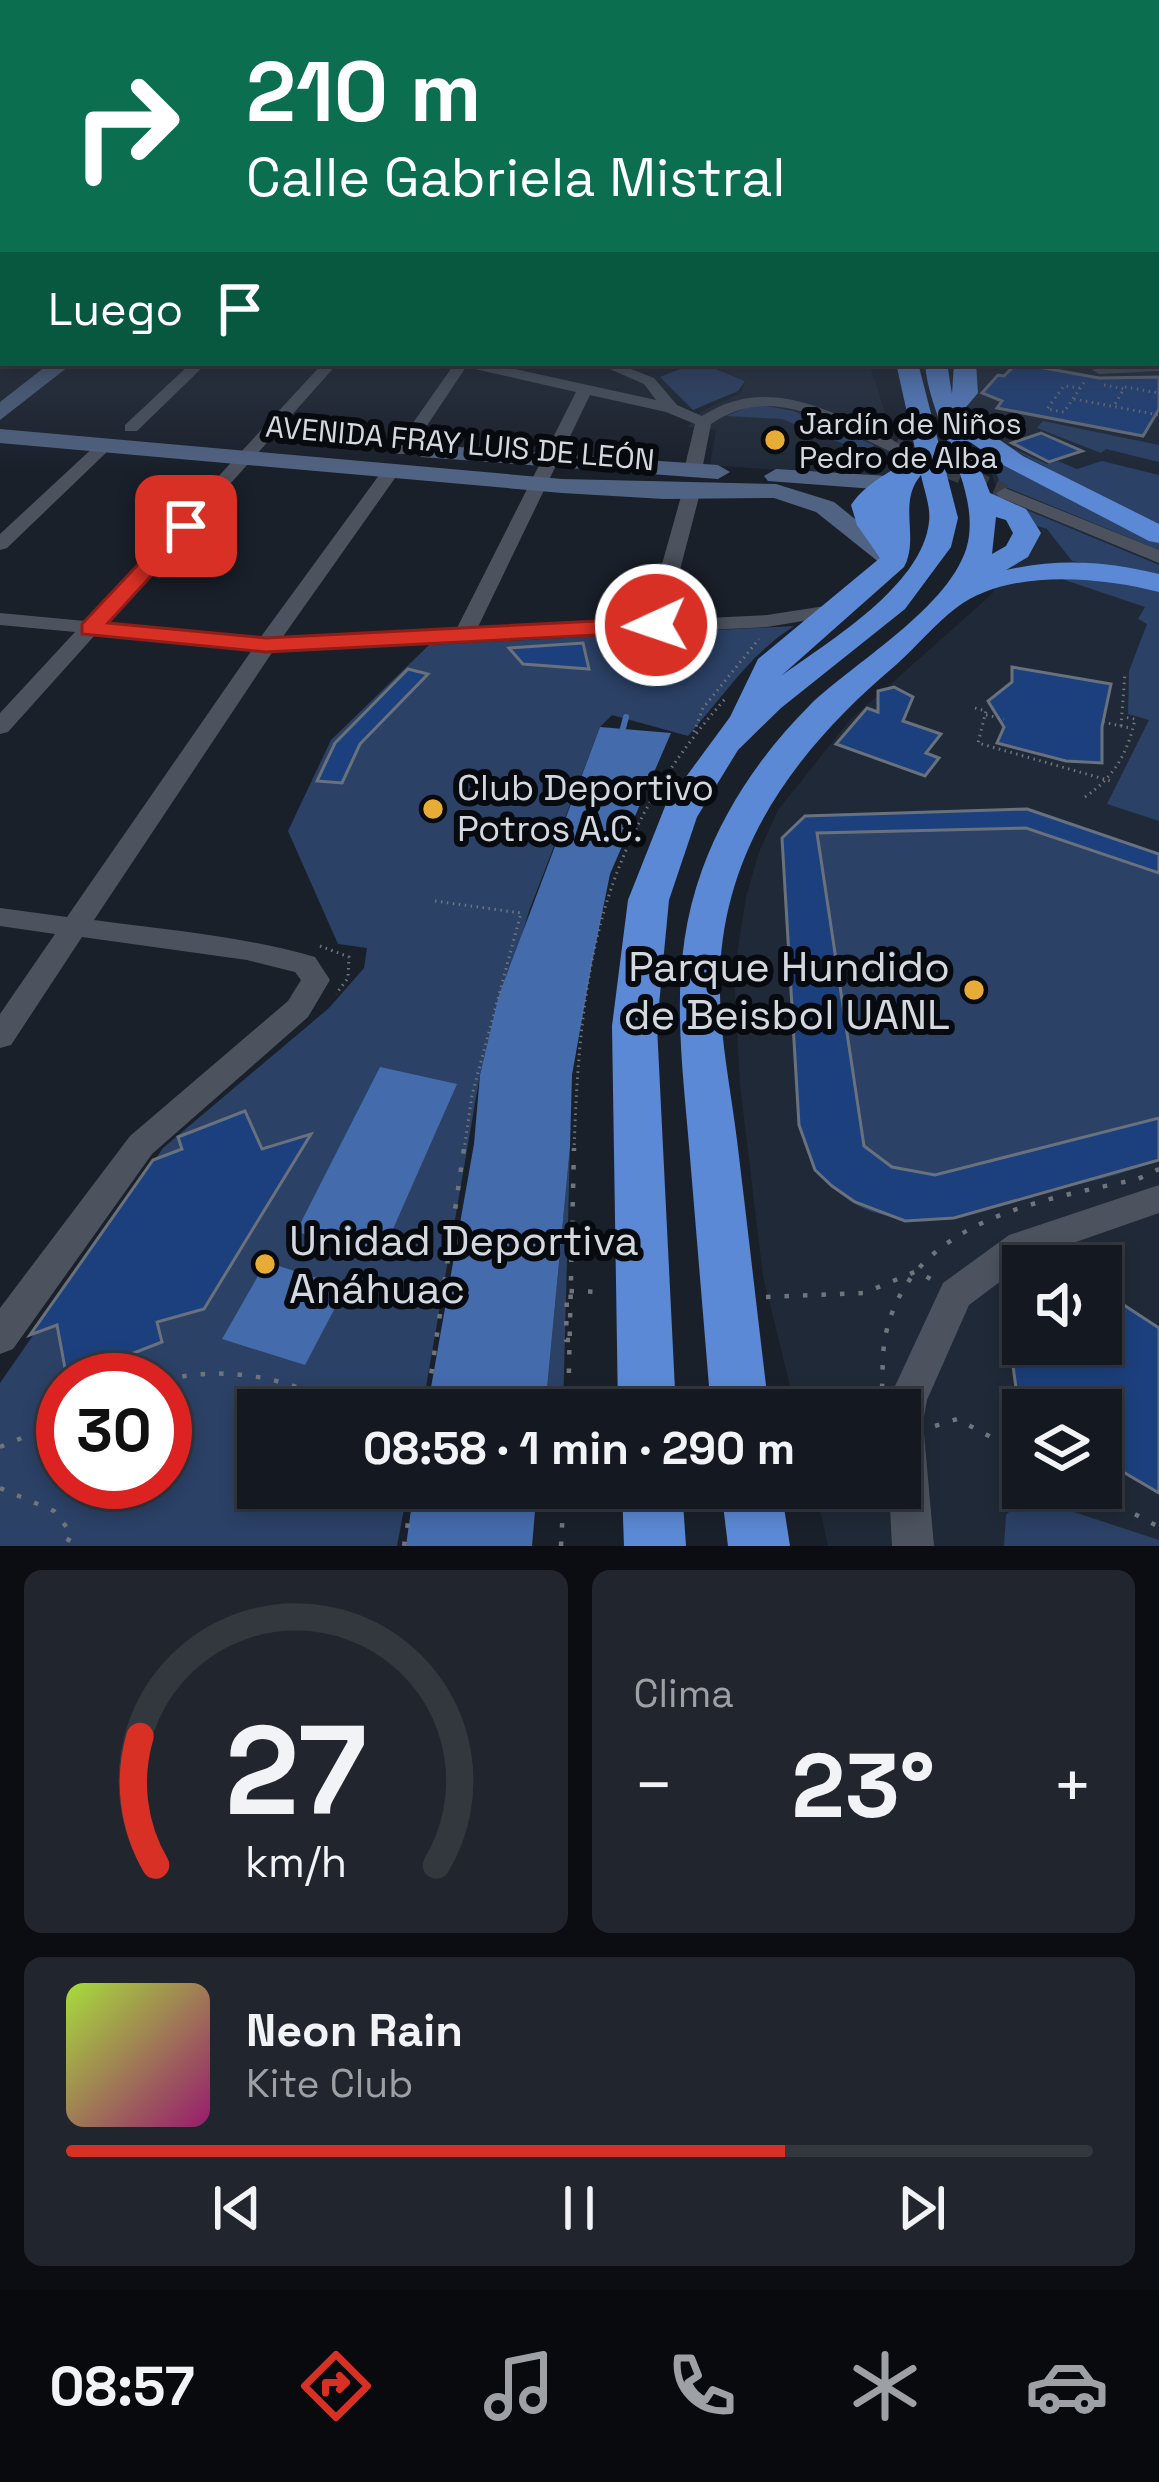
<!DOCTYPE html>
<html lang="es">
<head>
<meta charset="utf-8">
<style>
  body { margin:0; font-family:"Space Grotesk",sans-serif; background:#21252d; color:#f1f3f6; height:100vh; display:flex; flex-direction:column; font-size:45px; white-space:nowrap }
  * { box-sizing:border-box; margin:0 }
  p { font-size:39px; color:#9da0a5 }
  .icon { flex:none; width:66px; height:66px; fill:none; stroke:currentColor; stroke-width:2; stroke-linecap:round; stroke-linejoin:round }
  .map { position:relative; height:1546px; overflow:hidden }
  .sheet { display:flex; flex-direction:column; gap:24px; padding:24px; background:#0b0d12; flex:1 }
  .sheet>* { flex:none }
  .banner { position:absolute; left:0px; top:0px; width:1161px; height:366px; box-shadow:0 6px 18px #0003,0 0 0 3px #33373e; background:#0b6e4f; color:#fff; overflow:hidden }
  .tools { position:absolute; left:1002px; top:1245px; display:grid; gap:24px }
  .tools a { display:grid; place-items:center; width:120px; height:120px; border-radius:0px; background:#141820; box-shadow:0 6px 18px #0003,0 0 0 3px #33373e; font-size:60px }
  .speed { position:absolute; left:36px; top:1353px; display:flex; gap:24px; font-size:60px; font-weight:700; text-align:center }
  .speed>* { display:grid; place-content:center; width:156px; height:156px; border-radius:50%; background:#141820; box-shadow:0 6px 18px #0003,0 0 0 3px #33373e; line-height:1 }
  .speed .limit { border:18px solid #d22; background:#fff; color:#111 }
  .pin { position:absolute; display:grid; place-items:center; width:102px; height:102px; color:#fff; margin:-51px; border-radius:24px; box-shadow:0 6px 18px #0006 }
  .me { position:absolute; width:132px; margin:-66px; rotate:267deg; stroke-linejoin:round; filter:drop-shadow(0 0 9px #0008) }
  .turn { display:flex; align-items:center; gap:42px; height:252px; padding:0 48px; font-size:54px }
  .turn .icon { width:156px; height:156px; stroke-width:2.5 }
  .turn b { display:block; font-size:84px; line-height:102px }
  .then { display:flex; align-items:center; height:114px; padding:0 48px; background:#0003; gap:24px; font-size:45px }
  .big { font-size:90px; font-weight:800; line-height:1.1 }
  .sheet .tile { flex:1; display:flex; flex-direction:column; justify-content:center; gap:18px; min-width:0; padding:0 42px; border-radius:18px; background:#21252d }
  .sheet .dial { align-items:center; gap:0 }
  .dial svg { height:312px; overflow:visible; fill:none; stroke:#33373e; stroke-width:7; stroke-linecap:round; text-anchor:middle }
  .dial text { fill:#f1f3f6; stroke:none }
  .song { display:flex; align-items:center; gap:36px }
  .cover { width:144px; height:144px; border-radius:18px; background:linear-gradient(135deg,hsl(80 70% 55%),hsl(320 70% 35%)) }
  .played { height:12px; border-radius:6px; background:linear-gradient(90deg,#d93025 70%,#33373e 70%) }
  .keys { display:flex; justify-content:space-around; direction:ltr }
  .heat { display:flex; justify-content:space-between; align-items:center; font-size:66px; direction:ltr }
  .sheet .tiles { flex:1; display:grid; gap:24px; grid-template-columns:1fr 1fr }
  .tile:last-child { grid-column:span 2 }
  .trip { position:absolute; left:237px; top:1389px; width:684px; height:120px; border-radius:0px; background:#141820; box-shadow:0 6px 18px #0003,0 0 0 3px #33373e; font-weight:800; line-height:120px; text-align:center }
  .tabs { display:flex; height:192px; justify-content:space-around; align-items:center; background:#080a0d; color:#9da0a5 }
  .tabs .icon { width:84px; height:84px }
  .tabs .on { color:#d93025 }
  .tabs b { font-size:54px; color:#f1f3f6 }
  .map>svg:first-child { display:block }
  .built { fill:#202937; fill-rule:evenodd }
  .green { fill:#2b4166; fill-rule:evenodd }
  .water { fill:#446bac }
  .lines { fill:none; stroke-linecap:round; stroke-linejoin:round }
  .stream { stroke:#446bac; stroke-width:6 }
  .building { fill:#1c407d; stroke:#69717d; stroke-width:3 }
  .street-tunnel { stroke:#363c45; stroke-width:18; stroke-dasharray:18 9; stroke-linecap:butt }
  .path-far1 { stroke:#70757d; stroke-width:3; stroke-dasharray:1.5 4.5; stroke-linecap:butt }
  .path { stroke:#70757d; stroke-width:4.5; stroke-dasharray:4.5 14; stroke-linecap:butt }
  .street { fill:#4c535e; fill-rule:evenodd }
  .secondary { fill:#516382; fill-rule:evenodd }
  .highway { fill:#5c89d5; fill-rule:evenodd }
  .route { fill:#d93025; stroke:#8d1f18; stroke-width:3 }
  .poi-dot { fill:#e7ac36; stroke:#070a0e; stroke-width:4.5 }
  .labels { text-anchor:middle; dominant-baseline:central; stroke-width:12; stroke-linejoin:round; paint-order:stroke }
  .far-poi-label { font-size:30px; fill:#d4d8df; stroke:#070a0e; text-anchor:start }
  .far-street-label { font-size:30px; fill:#d4d8df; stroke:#070a0e }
  .poi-label { font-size:36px; fill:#d4d8df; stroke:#070a0e; text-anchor:start }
  .near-poi-label { font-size:42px; fill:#d4d8df; stroke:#070a0e; text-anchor:end }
</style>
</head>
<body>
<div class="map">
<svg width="1159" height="1546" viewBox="0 0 1159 1546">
  <rect width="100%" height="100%" fill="#1a202a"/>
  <g class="built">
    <path d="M 1159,301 L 1159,1546 L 828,1546 L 815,1488 L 900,1488 L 900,1410 L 796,1410 L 763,1276 L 740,1085 L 734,974 L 746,897 L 759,852 L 778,810 L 849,721 L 992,594 L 1005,568 L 1032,550 L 1036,529 L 1002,504 L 954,363 L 1158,363 ZM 1023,1266 L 1101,1266 L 1101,1344 L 1023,1344 ZM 1023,1410 L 1101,1410 L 1101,1488 L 1023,1488 Z"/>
    <polygon points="701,363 869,363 901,463 891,473 877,477 710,465 716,430 687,427 702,411 741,393 746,381"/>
  </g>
  <g class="green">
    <polygon points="695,363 701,363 745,381 738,391 693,410 660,377"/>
    <polygon points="756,404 793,411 874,445 871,449 901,463 895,470 861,451 782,419 726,416"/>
    <polygon points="1043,421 1159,445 1159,462 1106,449 1101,453 1037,428"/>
    <polygon points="1005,445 1047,464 1058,461 1077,469 1102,461 1159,475 1159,528"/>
    <polygon points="987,451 1159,542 1159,550 1001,485"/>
    <polygon points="1005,501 1159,565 1159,576 1072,561 1047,529 1037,526"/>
    <polygon points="1091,576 1159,591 1159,821 1107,804 1149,720 1128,714 1129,671 1147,624 1138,619 1145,607 1059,578"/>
    <path d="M 794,626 C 749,655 724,696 688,736 L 612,715 L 600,727 L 529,911 L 480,1075 L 422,1410 L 258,1410 L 258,1488 L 408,1488 L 397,1546 L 0,1546 L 0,1383 L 163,1148 L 329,1008 L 364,968 L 367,948 L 338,944 L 288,831 L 331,740 L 429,645 ZM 63,1380 L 165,1380 L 165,1482 L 63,1482 Z"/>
    <path d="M 1027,809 L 1159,854 L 1159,1160 C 1123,1175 1082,1183 1044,1193 C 945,1221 839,1253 799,1125 L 782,838 L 805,816 Z"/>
    <polygon points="570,1147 563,1410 545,1410"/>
    <polygon points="1034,1499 1159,1540 1159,1546 1004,1546 1006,1515 1021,1500"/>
  </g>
  <g class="water">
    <polygon points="600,727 671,733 610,874 592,963 572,1075 570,1147 545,1410 427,1410 474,1144 480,1075 499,995"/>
    <polygon points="380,1067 457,1084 382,1254 296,1232"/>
    <polygon points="266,1262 346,1287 305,1365 222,1339"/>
    <polygon points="414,1488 537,1488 532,1546 406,1546"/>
  </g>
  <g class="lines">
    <polyline class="stream" points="622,732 626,717"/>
  </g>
  <g class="building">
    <polygon points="1017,363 1099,378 1159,377 1159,409 1143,436 997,408 1002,401 982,393 998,375 1004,376"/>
    <polygon points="1041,433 1082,451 1049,462 1012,443"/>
    <polygon points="583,643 589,669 523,664 509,648"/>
    <polygon points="1012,667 1111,684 1102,727 1102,763 1066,761 997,743 1004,727 988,701 1012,682"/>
    <polygon points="408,669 428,674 360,744 342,783 317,781 335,743"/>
    <polygon points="894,687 913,697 903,721 941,734 926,753 939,758 925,776 836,744 867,708 878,712 878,691"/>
    <polygon points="1027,809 1159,854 1159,873 1026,828 817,833 864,1146 892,1167 935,1175 1159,1118 1159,1160 954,1218 905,1221 855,1202 832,1186 815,1170 799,1125 782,838 805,816"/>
    <polygon points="245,1111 262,1149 311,1134 204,1309 157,1322 162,1342 67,1379 57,1325 30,1335 153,1160 182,1149 178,1137"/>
    <polygon points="1101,1290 1159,1328 1159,1493 1101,1459 1101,1410 1027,1410 1017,1395 1013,1366 1026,1344 1101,1344"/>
  </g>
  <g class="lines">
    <polyline class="street-tunnel" points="895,447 1005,493"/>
    <g class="path-far1">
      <polyline points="1104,385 1124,389 1115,404"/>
      <polyline points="1125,387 1159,393"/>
      <polyline points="1080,388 1064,386 1047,409 1064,412 1085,381"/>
      <polyline points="1074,399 1159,415"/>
      <polyline points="975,708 986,711 978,743 1111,781"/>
      <polyline points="986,715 1004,719"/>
      <polyline points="1103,722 1130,728"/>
      <polyline points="1121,726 1125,673"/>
      <polyline points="694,732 703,708 759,639"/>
      <path d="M 1085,797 C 1114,777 1128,753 1135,719 L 1123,717"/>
      <polyline points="435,901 521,913 472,1095 464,1151"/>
      <polyline points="320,946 349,957 348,978 336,994"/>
      <path d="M 574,1151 C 580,967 599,842 725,699"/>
    </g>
    <g class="path">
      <polyline points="766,1297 864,1293 917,1271 934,1281"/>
      <polyline points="570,1340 566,1340 567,1291 606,1292"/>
      <path d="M 164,1380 C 229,1365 289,1377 346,1410"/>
      <path d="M 882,1388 C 883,1370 882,1350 886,1333 C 912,1219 1043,1200 1138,1179 L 1159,1169"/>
      <polyline points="426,1410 464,1148"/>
      <polyline points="568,1410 574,1148"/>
      <polyline points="935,1426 957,1419 1023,1454"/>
      <polyline points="0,1447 63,1421"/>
      <polyline points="0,1488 54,1511 72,1534 65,1546"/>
      <polyline points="1086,1488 1159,1527"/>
      <polyline points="404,1546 414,1488"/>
      <polyline points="561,1546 564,1488"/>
    </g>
    <g class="street">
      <polygon points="3,294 3,303 0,304 0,295"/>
      <rect x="0" y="316" width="3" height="8"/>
      <rect x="1158" y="321" width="1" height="9"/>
      <polygon points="191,363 207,363 137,431 125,431 125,425"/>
      <path d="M 323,363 L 338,363 L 106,623 L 260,638 L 385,467 L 391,466 L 400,471 L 282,638 L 456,630 L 576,392 L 466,367 L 408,454 L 396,454 L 394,450 L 455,363 L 487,363 L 656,400 L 644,384 L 596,363 L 616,363 L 654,378 L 677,405 L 702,416 C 755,381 809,400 862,426 C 876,432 892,438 903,447 L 889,451 C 829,423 773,382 711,424 L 702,470 L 693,475 L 684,470 L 695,424 L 666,412 L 590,395 L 477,629 L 646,621 L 682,493 L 691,488 L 700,493 L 667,620 L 767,615 L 838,604 L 845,606 L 845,614 L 767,627 L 273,651 L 94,920 C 168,930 243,936 315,957 L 330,980 L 308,1017 L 152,1154 L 13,1349 L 0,1354 L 0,1308 L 130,1136 L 288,1001 L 301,980 L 295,972 L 247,960 L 82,937 L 11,1045 L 0,1048 L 0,1014 L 55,934 L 0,926 L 0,908 L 67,917 L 252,650 L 95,635 L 8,732 L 0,734 L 0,713 L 75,632 L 0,625 L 0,613 L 85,621 Z"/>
      <polygon points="1159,363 1159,371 1099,374 1092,370 1099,366"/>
      <polygon points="97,444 111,448 7,548 0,550 0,534"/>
      <polygon points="1005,488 1159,550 1159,563 999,497 996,493"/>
      <polygon points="1159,1185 1159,1213 1033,1257 969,1305 927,1400 923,1422 934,1546 892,1546 889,1488 900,1488 900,1410 887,1410 889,1399 943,1283 1009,1235"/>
    </g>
    <g class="secondary">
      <polygon points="50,363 73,363 0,420 0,402"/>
      <polygon points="0,429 562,479 776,484 834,502 907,561 903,567 885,567 816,512 774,498 664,499 562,493 0,443"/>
      <polygon points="429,445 718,465 730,472 718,479 421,457 418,452"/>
      <polygon points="776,469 888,476 900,483 888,490 768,481 764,476"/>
    </g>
    <g class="highway">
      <polygon points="1158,260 1159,261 1159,273 1158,272"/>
      <rect x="1158" y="292" width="1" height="13"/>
      <path d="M 896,363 L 918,363 L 958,518 L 951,547 L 905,609 L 781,708 L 738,750 L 697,817 L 669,900 L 657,1026 L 676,1410 L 618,1410 L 612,1026 L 628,900 L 666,804 L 730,717 L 758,659 L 880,558 L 857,525 L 851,505 C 868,480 894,472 916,453 ZM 921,475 C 924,490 931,507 929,522 C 922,586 829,641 781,676 L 904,567 C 920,537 897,503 921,475 Z"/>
      <path d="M 925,363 L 947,363 L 952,394 L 954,363 L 976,363 L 978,393 L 961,413 L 1023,456 L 1159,524 L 1159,543 L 1149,541 L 1005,466 L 970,442 L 990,493 L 1026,509 L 1041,533 L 1028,557 L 1006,570 C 1059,558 1107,561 1159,574 L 1159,592 C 1100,577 1008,568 956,608 C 935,624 917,646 897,664 C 795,750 716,854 720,995 C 721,1043 731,1092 737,1140 C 748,1230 758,1320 769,1410 L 711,1410 C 704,1326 697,1241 690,1157 C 682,1057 667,967 702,870 C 725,807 763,752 810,705 C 855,661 961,601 969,536 C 976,478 929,422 925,363 ZM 996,517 L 1006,520 L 1013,533 L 1006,546 L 992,554 Z"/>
      <polygon points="622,1488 682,1488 686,1546 624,1546"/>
      <polygon points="721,1488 781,1488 790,1546 728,1546"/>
    </g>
  </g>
  <linearGradient id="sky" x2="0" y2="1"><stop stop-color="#0e1217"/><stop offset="0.54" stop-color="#384255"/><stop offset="1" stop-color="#384255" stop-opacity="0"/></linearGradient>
  <rect width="1159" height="473" fill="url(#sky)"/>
  <polygon class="route" points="186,519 193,521 193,530 108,623 266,638 656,618 667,625 656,632 266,652 82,634 82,624 179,521"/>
  <g class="poi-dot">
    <circle cx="775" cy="440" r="12"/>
    <circle cx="433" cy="809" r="12"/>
    <circle cx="974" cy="990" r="12"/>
    <circle cx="265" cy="1264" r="12"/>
  </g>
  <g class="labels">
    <g class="far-poi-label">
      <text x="799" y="423">Jardín de Niños<tspan x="799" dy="34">Pedro de Alba</tspan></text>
    </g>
    <g class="far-street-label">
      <text transform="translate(460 443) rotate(5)">AVENIDA FRAY LUIS DE LEÓN</text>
    </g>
    <g class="poi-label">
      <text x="457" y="788">Club Deportivo<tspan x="457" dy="41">Potros A.C.</tspan></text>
    </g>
    <g class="near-poi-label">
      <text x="950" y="966">Parque Hundido<tspan x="950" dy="48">de Beisbol UANL</tspan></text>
      <text x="289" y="1240" text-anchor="start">Unidad Deportiva<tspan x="289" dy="48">Anáhuac</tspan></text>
    </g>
  </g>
</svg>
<div class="tools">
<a><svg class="icon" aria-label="sound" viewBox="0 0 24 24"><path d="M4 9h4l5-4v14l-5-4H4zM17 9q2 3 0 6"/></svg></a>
<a><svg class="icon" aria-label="layers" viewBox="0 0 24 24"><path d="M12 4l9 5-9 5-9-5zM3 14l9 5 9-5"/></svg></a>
</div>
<div class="speed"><div class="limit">30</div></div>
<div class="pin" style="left:186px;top:526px;background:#d93025"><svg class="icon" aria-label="arrive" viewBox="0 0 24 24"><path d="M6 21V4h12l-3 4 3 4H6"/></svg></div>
<svg class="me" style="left:656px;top:625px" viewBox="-20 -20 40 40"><circle r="17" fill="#d93025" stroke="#fff" stroke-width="3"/><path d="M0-11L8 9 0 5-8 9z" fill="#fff"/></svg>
<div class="trip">08:58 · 1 min · 290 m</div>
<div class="banner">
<div class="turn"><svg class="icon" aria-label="right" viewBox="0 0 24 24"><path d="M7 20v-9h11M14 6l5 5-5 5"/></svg><div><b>210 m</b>Calle Gabriela Mistral</div></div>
<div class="then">Luego<svg class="icon" aria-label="arrive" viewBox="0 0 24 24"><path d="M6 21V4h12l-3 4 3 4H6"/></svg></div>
</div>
</div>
<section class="sheet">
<div class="tiles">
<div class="tile dial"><svg viewBox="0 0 100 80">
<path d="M14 69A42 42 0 1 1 86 69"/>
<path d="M14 69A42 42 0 0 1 10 36" stroke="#d93025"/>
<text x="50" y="56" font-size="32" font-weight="700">27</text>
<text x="50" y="72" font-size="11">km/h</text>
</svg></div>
<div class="tile"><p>Clima</p>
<div class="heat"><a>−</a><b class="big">23°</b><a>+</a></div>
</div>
<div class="tile">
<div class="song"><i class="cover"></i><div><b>Neon Rain</b><p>Kite Club</p></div></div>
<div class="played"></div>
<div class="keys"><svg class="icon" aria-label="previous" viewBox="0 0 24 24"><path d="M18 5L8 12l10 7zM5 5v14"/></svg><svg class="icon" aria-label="pause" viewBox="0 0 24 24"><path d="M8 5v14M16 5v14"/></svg><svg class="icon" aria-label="next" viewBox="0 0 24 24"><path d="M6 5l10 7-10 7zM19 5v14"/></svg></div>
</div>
</div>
</section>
<nav class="tabs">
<b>08:57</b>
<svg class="icon on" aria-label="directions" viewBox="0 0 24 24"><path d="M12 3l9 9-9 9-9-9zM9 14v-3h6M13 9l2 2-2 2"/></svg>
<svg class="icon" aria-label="music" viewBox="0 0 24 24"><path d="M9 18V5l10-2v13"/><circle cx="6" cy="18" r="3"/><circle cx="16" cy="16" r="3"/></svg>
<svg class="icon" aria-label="phone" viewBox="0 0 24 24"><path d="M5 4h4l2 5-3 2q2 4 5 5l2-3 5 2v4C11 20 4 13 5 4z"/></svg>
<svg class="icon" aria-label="climate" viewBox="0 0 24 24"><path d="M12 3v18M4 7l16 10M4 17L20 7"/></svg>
<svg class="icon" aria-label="car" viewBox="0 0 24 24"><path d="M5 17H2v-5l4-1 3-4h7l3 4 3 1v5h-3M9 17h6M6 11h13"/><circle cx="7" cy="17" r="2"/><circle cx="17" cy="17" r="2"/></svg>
</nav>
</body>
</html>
